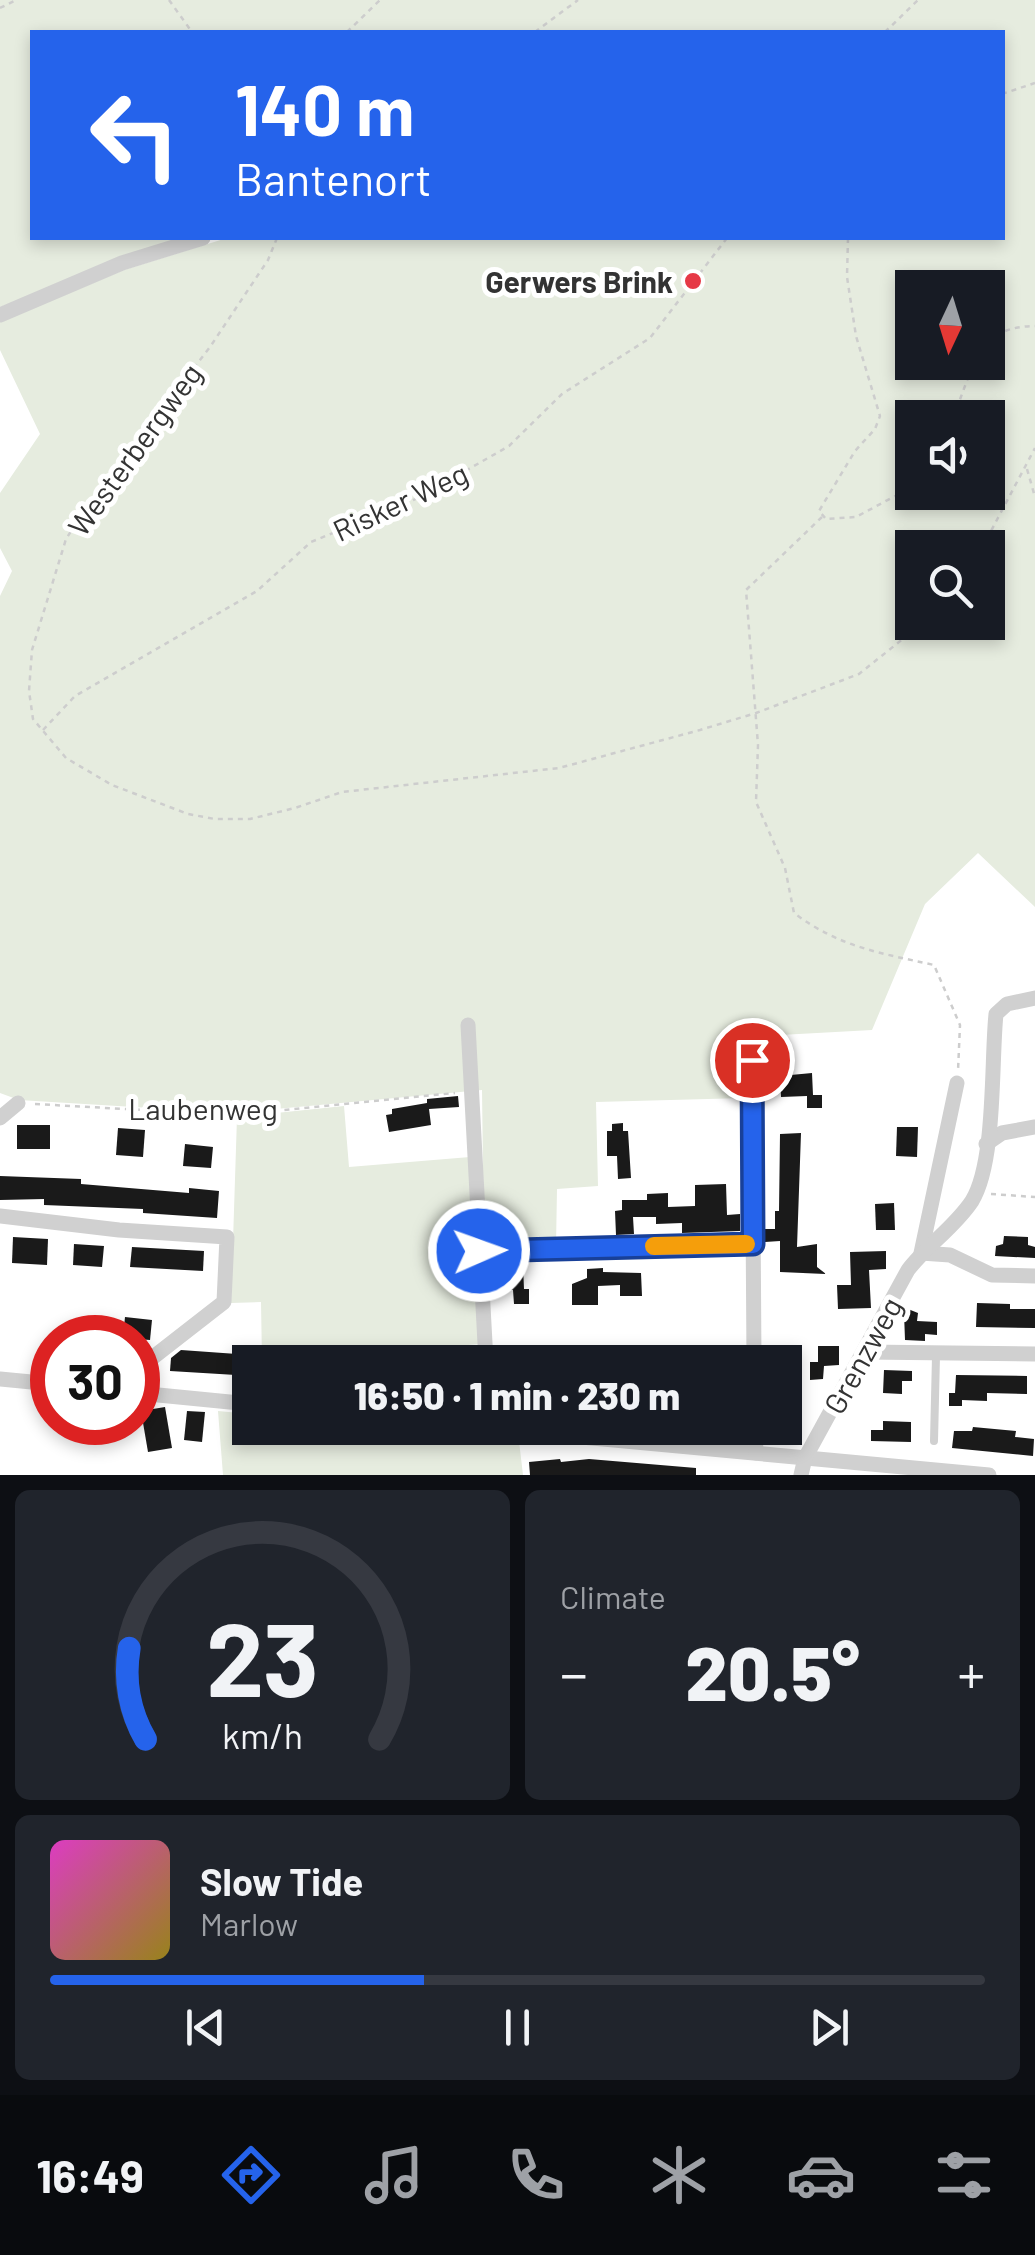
<!DOCTYPE html>
<html lang="en">
<head>
<meta charset="utf-8">
<style>
  body { margin:0; font-family:Barlow,sans-serif; background:#20242c; color:#f1f3f6; height:100vh; display:flex; flex-direction:column; font-size:38px; white-space:nowrap }
  * { box-sizing:border-box; margin:0 }
  p { font-size:32px; color:#9ea1a6 }
  .icon { flex:none; width:55px; height:55px; fill:none; stroke:currentColor; stroke-width:2; stroke-linecap:round; stroke-linejoin:round }
  .map { position:relative; height:1475px; overflow:hidden }
  .side { display:flex; flex-direction:column; gap:15px; padding:15px; background:#0d0f14; flex:1 }
  .side>* { flex:none }
  .top-card { position:absolute; left:30px; top:30px; width:975px; height:210px; border-radius:0px; box-shadow:0 5px 15px #0003; background:#2563eb; color:#fff; overflow:hidden }
  .needle { width:65px; rotate:184deg }
  .controls { position:absolute; left:895px; top:270px; display:grid; gap:20px }
  .controls a { display:grid; place-items:center; width:110px; height:110px; border-radius:0px; background:#171b24; box-shadow:0 5px 15px #0003; font-size:50px }
  .speed { position:absolute; left:30px; top:1315px; display:flex; gap:20px; font-size:50px; font-weight:700; text-align:center }
  .speed>* { display:grid; place-content:center; width:130px; height:130px; border-radius:50%; background:#171b24; box-shadow:0 5px 15px #0003; line-height:1 }
  .speed .limit { border:15px solid #d22; background:#fff; color:#111 }
  .pin { position:absolute; display:grid; place-items:center; width:85px; height:85px; color:#fff; margin:-42px; border:5px solid #fff; border-radius:50%; box-shadow:0 2px 10px #0007 }
  .me { position:absolute; width:110px; margin:-55px; rotate:88deg; stroke-linejoin:round; filter:drop-shadow(0 0 8px #0008) }
  .turn { display:flex; align-items:center; gap:35px; height:210px; padding:0 40px; font-size:45px }
  .turn .icon { width:130px; height:130px; stroke-width:2.5 }
  .turn b { display:block; font-size:70px; line-height:85px }
  .big { font-size:75px; font-weight:800; line-height:1.1 }
  .side .tile { flex:1; display:flex; flex-direction:column; justify-content:center; gap:15px; min-width:0; padding:0 35px; border-radius:15px; background:#20242c }
  .side .dial { align-items:center; gap:0 }
  .dial svg { height:260px; overflow:visible; fill:none; stroke:#363941; stroke-width:7; stroke-linecap:round; text-anchor:middle }
  .dial text { fill:#f1f3f6; stroke:none }
  .song { display:flex; align-items:center; gap:30px }
  .cover { width:120px; height:120px; border-radius:15px; background:linear-gradient(135deg,hsl(310 70% 55%),hsl(50 70% 35%)) }
  .played { height:10px; border-radius:5px; background:linear-gradient(90deg,#2563eb 40%,#363941 40%) }
  .keys { display:flex; justify-content:space-around; direction:ltr }
  .heat { display:flex; justify-content:space-between; align-items:center; font-size:55px; direction:ltr }
  .side .tiles { flex:1; display:grid; gap:15px; grid-template-columns:1fr 1fr }
  .tile:last-child { grid-column:span 2 }
  .trip { position:absolute; left:232px; top:1345px; width:570px; height:100px; border-radius:0px; background:#171b24; box-shadow:0 5px 15px #0003; font-weight:800; line-height:100px; text-align:center }
  .dock { display:flex; height:160px; justify-content:space-around; align-items:center; background:#090b0e; color:#9ea1a6 }
  .dock .icon { width:70px; height:70px }
  .dock .current { color:#2563eb }
  .dock b { font-size:45px; color:#f1f3f6 }
  .map>svg:first-child { display:block }
  .green { fill:#e6ecdf; fill-rule:evenodd }
  .building { fill:#1a1a1a }
  .lines { fill:none; stroke-linecap:round; stroke-linejoin:round }
  .path { stroke:#cdcdcd; stroke-width:2.5; stroke-dasharray:5 5; stroke-linecap:butt }
  .lane { stroke:#d0d0d0; stroke-width:8 }
  .street { stroke:#d0d0d0; stroke-width:15 }
  .route-casing { stroke:#184099; stroke-width:25 }
  .route { stroke:#2563eb; stroke-width:18 }
  .slow { stroke:#f59e0b; stroke-width:18 }
  .poi-dot { fill:#e63946; stroke:#fff; stroke-width:4 }
  .labels { text-anchor:middle; dominant-baseline:central; stroke-width:10; stroke-linejoin:round; paint-order:stroke }
  .poi-label { font-size:30px; font-weight:bold; fill:#333; stroke:#fff; text-anchor:end }
  .street-label { font-size:30px; fill:#333; stroke:#fff }
</style>
</head>
<body>
<div class="map">
<svg width="1035" height="1475" viewBox="0 0 1035 1475">
  <rect width="100%" height="100%" fill="#fff"/>
  <g class="green">
    <path d="M 0,0 L 1035,0 L 1035,907 L 978,853 L 925,904 L 872,1030 L 743,1037 L 745,1098 L 596,1102 L 598,1186 L 557,1189 L 556,1246 L 484,1248 L 482,1090 L 233,1113 L 19,1100 L 0,1093 L 0,596 L 12,571 L 0,548 L 0,493 L 40,434 L 0,350 L 0,322 L 124,270 L 227,238 L 1002,238 L 1002,32 L 32,32 L 32,238 L 185,238 L 0,307 ZM 912,288 L 988,288 L 988,362 L 912,362 ZM 912,418 L 988,418 L 988,492 L 912,492 ZM 912,548 L 988,548 L 988,622 L 912,622 Z"/>
    <polygon points="344,1106 349,1167 470,1157 481,1344 262,1361 261,1302 231,1303 237,1117"/>
    <polygon points="218,1411 250,1414 250,1428 386,1428 519,1441 523,1475 223,1475"/>
  </g>
  <g class="building">
    <polygon points="812,1073 813,1095 822,1095 822,1108 807,1108 807,1096 781,1097 780,1076"/>
    <polygon points="458,1096 459,1107 429,1109 431,1125 389,1132 386,1115 392,1114 392,1109 427,1103 427,1099"/>
    <polygon points="623,1123 623,1131 628,1131 631,1178 618,1179 617,1156 607,1156 607,1131 612,1131 612,1124"/>
    <rect x="17" y="1125" width="33" height="24"/>
    <polygon points="897,1127 918,1127 917,1157 896,1156"/>
    <polygon points="118,1128 145,1130 143,1157 116,1155"/>
    <polygon points="801,1133 797,1247 817,1244 817,1267 826,1274 780,1272 780,1241 765,1242 765,1229 775,1229 775,1211 779,1211 780,1134"/>
    <polygon points="185,1144 213,1147 211,1168 183,1166"/>
    <polygon points="0,1176 81,1179 81,1184 189,1193 189,1188 219,1191 217,1218 143,1213 143,1209 44,1205 44,1199 0,1200"/>
    <polygon points="726,1184 727,1215 740,1214 740,1231 682,1233 682,1223 656,1224 656,1217 633,1217 634,1234 616,1235 615,1211 622,1210 622,1200 647,1200 647,1194 668,1193 668,1207 695,1206 695,1185"/>
    <polygon points="894,1203 895,1230 876,1230 875,1204"/>
    <polygon points="1004,1236 1028,1237 1028,1245 1035,1247 1035,1258 995,1256 996,1246 1003,1244"/>
    <polygon points="13,1237 48,1239 47,1265 12,1263"/>
    <polygon points="74,1244 104,1246 102,1267 73,1265"/>
    <polygon points="132,1247 204,1251 203,1271 130,1267"/>
    <polygon points="886,1251 886,1269 869,1270 871,1308 838,1309 837,1285 851,1285 850,1252"/>
    <polygon points="501,1265 523,1265 524,1289 529,1289 529,1304 514,1304 513,1290 499,1290 498,1268"/>
    <polygon points="603,1268 603,1272 641,1273 642,1296 620,1296 620,1285 598,1286 598,1305 572,1305 572,1284 587,1278 587,1269"/>
    <polygon points="977,1303 1010,1304 1010,1309 1035,1309 1035,1328 976,1327"/>
    <polygon points="908,1309 918,1313 917,1321 937,1322 937,1335 925,1334 925,1341 905,1340 904,1313"/>
    <polygon points="125,1317 152,1320 150,1340 123,1338"/>
    <polygon points="818,1346 839,1346 839,1365 824,1366 823,1379 810,1380 810,1362 818,1362"/>
    <polygon points="181,1350 237,1354 236,1375 170,1371 171,1358"/>
    <polygon points="884,1370 912,1371 912,1381 902,1381 902,1394 883,1393"/>
    <polygon points="956,1375 1027,1376 1027,1394 987,1393 987,1401 962,1400 962,1406 949,1406 949,1393 955,1393"/>
    <polygon points="165,1407 172,1448 148,1452 141,1411"/>
    <polygon points="187,1411 205,1412 202,1442 184,1440"/>
    <polygon points="883,1421 911,1422 911,1442 871,1441 871,1430 883,1430"/>
    <polygon points="973,1427 1016,1431 1015,1437 1034,1439 1033,1456 952,1448 954,1431 972,1431"/>
    <polygon points="560,1459 561,1462 589,1459 696,1468 696,1475 530,1475 529,1462"/>
  </g>
  <g class="lines">
    <g class="path">
      <polyline points="169,0 192,32"/>
      <polyline points="0,8 16,0"/>
      <polyline points="347,32 380,0"/>
      <polyline points="535,32 578,0"/>
      <polyline points="885,32 918,0"/>
      <polyline points="1002,94 1035,83"/>
      <polyline points="277,238 268,260 210,347 88,505 66,539 32,650 29,691 33,719 66,758 112,785 188,814 215,819 250,819 295,808 342,792 559,768 700,730 756,713 859,674 924,622"/>
      <polyline points="848,238 847,277 856,336 880,416 875,429 855,451 819,511 826,519 856,517 912,487"/>
      <path d="M 988,341 C 1001,330 1018,326 1035,326"/>
      <polyline points="953,418 974,362"/>
      <polyline points="1027,469 1035,497"/>
      <path d="M 822,517 L 746,590 L 758,745 L 756,802 L 785,868 L 794,913 C 839,947 880,953 934,965 L 960,1025 L 958,1071"/>
      <polyline points="982,548 1035,448"/>
      <polyline points="43,730 75,696 257,591 311,542 418,498 509,446 562,394 650,338 727,238"/>
      <polyline points="35,1104 233,1115 455,1093"/>
      <polyline points="991,1194 1035,1197"/>
    </g>
    <polyline class="lane" points="934,1441 936,1356"/>
    <g class="street">
      <polyline points="0,315 122,263 203,238"/>
      <polyline points="468,1025 486,1362"/>
      <polyline points="752,1061 754,1362"/>
      <polyline points="957,1083 921,1253 950,1255 992,1275 1035,1276"/>
      <polyline points="0,1118 18,1103"/>
      <polyline points="986,1144 1002,1133 1035,1127"/>
      <polyline points="0,1216 119,1230 227,1237 224,1302 138,1369"/>
      <polyline points="479,1251 753,1244"/>
      <polyline points="865,1352 1035,1354"/>
      <polyline points="0,1379 52,1384"/>
      <polyline points="138,1393 250,1404"/>
      <polyline points="484,1428 989,1475"/>
      <polyline points="755,1428 756,1453"/>
      <path d="M 801,1475 L 805,1458 L 908,1270 C 927,1245 954,1228 972,1201 C 996,1162 991,1062 996,1014 L 1007,1004 L 1035,998"/>
    </g>
  </g>
  <g class="lines">
    <g class="route-casing">
      <polyline id="route" points="479,1251 753,1244 752,1060"/>
    </g>
    <use href="#route" class="route"/>
    <polyline class="slow" points="654,1246 746,1244"/>
  </g>
  <circle class="poi-dot" cx="693" cy="281" r="10"/>
  <g class="labels">
    <g class="poi-label">
      <text x="673" y="281">Gerwers Brink</text>
    </g>
    <g class="street-label">
      <text transform="translate(134 449) rotate(-54)">Westerbergweg</text>
      <text transform="translate(400 501) rotate(-25)">Risker Weg</text>
      <text x="203" y="1108">Laubenweg</text>
      <text transform="translate(862 1355) rotate(-61)">Grenzweg</text>
    </g>
  </g>
</svg>
<div class="controls">
<a><svg class="needle" viewBox="-14 -14 28 28"><path d="M0-13l5 13h-10z" fill="#e53935"/><path d="M0 13l5-13h-10z" fill="#9ea1a6"/></svg></a>
<a><svg class="icon" aria-label="sound" viewBox="0 0 24 24"><path d="M4 9h4l5-4v14l-5-4H4zM17 9q2 3 0 6"/></svg></a>
<a><svg class="icon" aria-label="search" viewBox="0 0 24 24"><circle cx="10" cy="10" r="6"/><path d="M15 15l6 6"/></svg></a>
</div>
<div class="speed"><div class="limit">30</div></div>
<div class="pin" style="left:752px;top:1060px;background:#d93025"><svg class="icon" aria-label="arrive" viewBox="0 0 24 24"><path d="M6 21V4h12l-3 4 3 4H6"/></svg></div>
<svg class="me" style="left:479px;top:1251px" viewBox="-20 -20 40 40"><circle r="17" fill="#2563eb" stroke="#fff" stroke-width="3"/><path d="M0-11L8 9 0 5-8 9z" fill="#fff"/></svg>
<div class="trip">16:50 · 1 min · 230 m</div>
<div class="top-card">
<div class="turn"><svg class="icon" aria-label="left" viewBox="0 0 24 24"><path d="M17 20v-9H6M10 6l-5 5 5 5"/></svg><div><b>140 m</b>Bantenort</div></div>
</div>
</div>
<section class="side">
<div class="tiles">
<div class="tile dial"><svg viewBox="0 0 100 80">
<path d="M14 69A42 42 0 1 1 86 69"/>
<path d="M14 69A42 42 0 0 1 9 41" stroke="#2563eb"/>
<text x="50" y="56" font-size="32" font-weight="700">23</text>
<text x="50" y="72" font-size="11">km/h</text>
</svg></div>
<div class="tile"><p>Climate</p>
<div class="heat"><a>−</a><b class="big">20.5°</b><a>+</a></div>
</div>
<div class="tile">
<div class="song"><i class="cover"></i><div><b>Slow Tide</b><p>Marlow</p></div></div>
<div class="played"></div>
<div class="keys"><svg class="icon" aria-label="previous" viewBox="0 0 24 24"><path d="M18 5L8 12l10 7zM5 5v14"/></svg><svg class="icon" aria-label="pause" viewBox="0 0 24 24"><path d="M8 5v14M16 5v14"/></svg><svg class="icon" aria-label="next" viewBox="0 0 24 24"><path d="M6 5l10 7-10 7zM19 5v14"/></svg></div>
</div>
</div>
</section>
<nav class="dock">
<b>16:49</b>
<svg class="icon current" aria-label="directions" viewBox="0 0 24 24"><path d="M12 3l9 9-9 9-9-9zM9 14v-3h6M13 9l2 2-2 2"/></svg>
<svg class="icon" aria-label="music" viewBox="0 0 24 24"><path d="M9 18V5l10-2v13"/><circle cx="6" cy="18" r="3"/><circle cx="16" cy="16" r="3"/></svg>
<svg class="icon" aria-label="phone" viewBox="0 0 24 24"><path d="M5 4h4l2 5-3 2q2 4 5 5l2-3 5 2v4C11 20 4 13 5 4z"/></svg>
<svg class="icon" aria-label="climate" viewBox="0 0 24 24"><path d="M12 3v18M4 7l16 10M4 17L20 7"/></svg>
<svg class="icon" aria-label="car" viewBox="0 0 24 24"><path d="M5 17H2v-5l4-1 3-4h7l3 4 3 1v5h-3M9 17h6M6 11h13"/><circle cx="7" cy="17" r="2"/><circle cx="17" cy="17" r="2"/></svg>
<svg class="icon" aria-label="filters" viewBox="0 0 24 24"><path d="M4 7h16M4 17h16"/><circle cx="9" cy="7" r="2"/><circle cx="15" cy="17" r="2"/></svg>
</nav>
</body>
</html>
